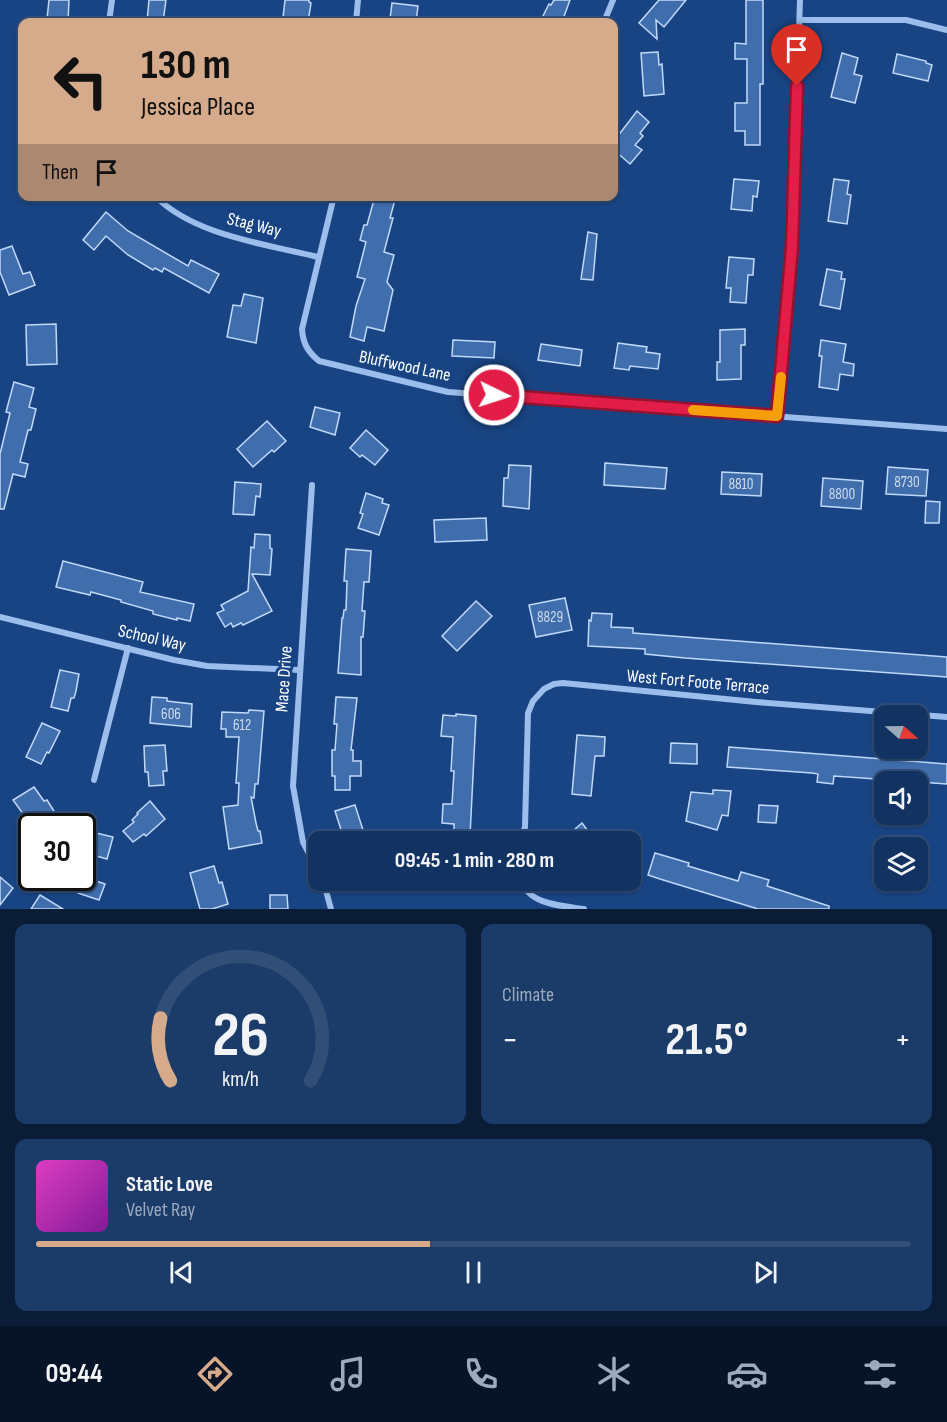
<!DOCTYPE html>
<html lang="en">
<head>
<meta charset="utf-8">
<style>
  body { margin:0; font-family:"Sofia Sans Condensed",sans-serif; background:#1b3b68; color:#f1f3f6; height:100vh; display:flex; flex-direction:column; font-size:22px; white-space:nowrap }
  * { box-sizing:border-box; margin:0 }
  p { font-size:20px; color:#9caabe }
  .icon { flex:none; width:33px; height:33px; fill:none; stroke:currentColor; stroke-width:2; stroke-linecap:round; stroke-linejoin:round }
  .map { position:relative; height:909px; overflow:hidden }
  .details { display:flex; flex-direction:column; gap:15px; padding:15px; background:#0a1c36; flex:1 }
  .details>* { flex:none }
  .hud { position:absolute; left:18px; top:18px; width:600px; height:183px; border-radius:12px; box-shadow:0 2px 4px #0004,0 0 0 2px #314e77; background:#d6ab8b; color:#111; overflow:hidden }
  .needle { width:39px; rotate:110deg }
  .fabs { position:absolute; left:874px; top:705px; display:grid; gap:12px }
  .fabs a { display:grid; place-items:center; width:54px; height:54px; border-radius:12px; background:#123362; box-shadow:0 2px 4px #0004,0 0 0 2px #314e77; font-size:30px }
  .speed { position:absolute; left:18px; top:813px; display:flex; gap:12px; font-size:30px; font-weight:700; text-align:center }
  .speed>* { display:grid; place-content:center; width:78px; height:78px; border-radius:50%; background:#123362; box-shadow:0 2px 4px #0004,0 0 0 2px #314e77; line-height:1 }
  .speed .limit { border:3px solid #111; border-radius:9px; background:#fff; color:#111 }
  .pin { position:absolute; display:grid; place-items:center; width:51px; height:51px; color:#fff; margin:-62px -26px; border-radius:50% 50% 50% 0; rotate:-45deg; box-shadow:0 0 6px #0007 }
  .pin .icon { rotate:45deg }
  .me { position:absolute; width:66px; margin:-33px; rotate:94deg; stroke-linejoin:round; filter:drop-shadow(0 0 4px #0008) }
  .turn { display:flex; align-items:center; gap:21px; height:126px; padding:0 24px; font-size:27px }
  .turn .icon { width:78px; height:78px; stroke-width:2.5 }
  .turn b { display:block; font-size:42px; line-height:51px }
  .then { display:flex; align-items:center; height:57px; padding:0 24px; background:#0003; gap:12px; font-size:22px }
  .big { font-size:45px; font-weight:700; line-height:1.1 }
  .details .tile { flex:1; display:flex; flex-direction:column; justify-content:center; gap:9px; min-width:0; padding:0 21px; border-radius:12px; background:#1b3b68 }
  .details .dial { align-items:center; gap:0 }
  .dial svg { height:156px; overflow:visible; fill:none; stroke:#314e77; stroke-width:7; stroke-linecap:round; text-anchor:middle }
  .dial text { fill:#f1f3f6; stroke:none }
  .song { display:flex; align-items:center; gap:18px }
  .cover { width:72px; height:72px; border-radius:9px; background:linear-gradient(135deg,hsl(310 70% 55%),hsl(290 70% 35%)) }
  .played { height:6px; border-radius:3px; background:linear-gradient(90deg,#d6ab8b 45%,#314e77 45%) }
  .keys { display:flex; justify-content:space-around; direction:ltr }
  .heat { display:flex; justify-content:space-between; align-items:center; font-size:33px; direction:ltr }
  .details .tiles { flex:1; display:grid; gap:15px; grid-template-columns:1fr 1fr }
  .tile:last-child { grid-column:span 2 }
  .trip { position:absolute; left:308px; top:831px; width:333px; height:60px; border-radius:12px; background:#123362; box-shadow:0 2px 4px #0004,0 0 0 2px #314e77; font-weight:700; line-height:60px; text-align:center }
  .tab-bar { display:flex; height:96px; justify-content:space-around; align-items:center; background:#071427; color:#9caabe }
  .tab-bar .icon { width:42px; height:42px }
  .tab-bar .active { color:#d6ab8b }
  .tab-bar b { font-size:27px; color:#f1f3f6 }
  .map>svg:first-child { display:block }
  .building { fill:#406ead; stroke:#c1d9f9; stroke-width:1.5 }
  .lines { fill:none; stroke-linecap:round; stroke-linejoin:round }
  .minor { stroke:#9cbeec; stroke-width:6 }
  .route-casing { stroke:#92132f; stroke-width:15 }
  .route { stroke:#e11d48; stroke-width:10 }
  .slow { stroke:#f59e0b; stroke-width:10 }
  .labels { text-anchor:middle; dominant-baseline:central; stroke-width:6; stroke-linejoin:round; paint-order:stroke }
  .number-label { font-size:15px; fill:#cfdbea }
  .street-label { font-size:18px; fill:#fff; stroke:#184483 }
</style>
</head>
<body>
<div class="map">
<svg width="947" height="909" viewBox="0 0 947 909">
  <rect width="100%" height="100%" fill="#184483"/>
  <g class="building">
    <polygon points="49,0 69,0 68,22 53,22 54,19 47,19"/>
    <polygon points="149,0 166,0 163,22 147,22"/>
    <polygon points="285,0 309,0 309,2 311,3 308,22 288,22 289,19 283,18"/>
    <polygon points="554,0 570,0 562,22 540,22 549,4 551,5"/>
    <polygon points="659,0 686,0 664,27 656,20 657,39 639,23"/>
    <polygon points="746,0 763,0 763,84 760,84 760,145 745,145 745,131 735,131 735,103 747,103 747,59 735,59 735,43 746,44"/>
    <polygon points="392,3 418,6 416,22 396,22 396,20 390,19"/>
    <polygon points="658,52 659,65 662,64 664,94 644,96 641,53"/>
    <polygon points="842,53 858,58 854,74 862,76 855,103 831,97"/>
    <polygon points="897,54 926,61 926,63 932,65 928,81 893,73"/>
    <polygon points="637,111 649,122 640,133 643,136 635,145 642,150 630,164 614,150 614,141"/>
    <polygon points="734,179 759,181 757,197 753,196 752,211 731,209"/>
    <polygon points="834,179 849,181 847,194 851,195 847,224 828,221"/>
    <polygon points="375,196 396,196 390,218 393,218 384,252 394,255 387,282 393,290 384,331 367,327 364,341 350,337 356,306 365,279 357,277 366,242 360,240 364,225 367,225"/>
    <polygon points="106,212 128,231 188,266 191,260 219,274 209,293 164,268 162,272 155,268 153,270 128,255 106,236 94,250 83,240"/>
    <polygon points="588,232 597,234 593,280 581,279"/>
    <polygon points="12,246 23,274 30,272 35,285 9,295 0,272 0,250"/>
    <polygon points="729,257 754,259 753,275 748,275 746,303 730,302 731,288 726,288"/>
    <polygon points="827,269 842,272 841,279 845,279 840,309 820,305"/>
    <polygon points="244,294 263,298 256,343 227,337 233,305 241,306"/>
    <polygon points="56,324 57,364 27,365 26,325"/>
    <polygon points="745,329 745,345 741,345 741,379 717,380 717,362 720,362 720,330"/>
    <polygon points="453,340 495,342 494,358 452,356"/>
    <polygon points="821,340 846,344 843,362 854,364 853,376 840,374 838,390 819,387 822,356 819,356"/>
    <polygon points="618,343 647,347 646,352 660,354 658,369 630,366 629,370 614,368"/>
    <polygon points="541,344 582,350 580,366 538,360"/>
    <polygon points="14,382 34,388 29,407 36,409 31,430 28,430 20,462 28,464 25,477 13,474 4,509 0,509 0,454 10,413 6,412"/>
    <polygon points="315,407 340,413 335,435 310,427"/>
    <polygon points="267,421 286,441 274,452 272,450 253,467 237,449"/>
    <polygon points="366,430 388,450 375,465 362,455 360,457 350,448"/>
    <polygon points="605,463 667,468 665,489 604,485"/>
    <polygon points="509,465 531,466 529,509 503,506 504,478 508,478"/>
    <polygon points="888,467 928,470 926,496 886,494"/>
    <polygon points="722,472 762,474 761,496 721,494"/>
    <polygon points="823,478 863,481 861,509 821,506"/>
    <polygon points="235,482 261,484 260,497 256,496 254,515 233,514"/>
    <polygon points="366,493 383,499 382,503 389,505 379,535 358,528 363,514 360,513"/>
    <polygon points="926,501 940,502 939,523 925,523"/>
    <polygon points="486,518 487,540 435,542 434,520"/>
    <polygon points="255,534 270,535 270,548 272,549 270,575 252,574 272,611 243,625 241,623 233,627 231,623 225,627 217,613 224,610 221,605 248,591 251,547 254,548"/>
    <polygon points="346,549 371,551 369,582 364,582 362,611 365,611 363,637 361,637 361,675 338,673 342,618 343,618 344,610 346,610 347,581 344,581"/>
    <polygon points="63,561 143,582 140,592 194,604 190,621 177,618 177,620 153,614 153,611 121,602 121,600 91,592 90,595 56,587"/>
    <polygon points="565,598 572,630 536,637 529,605"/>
    <polygon points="476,601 492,616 457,651 442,636"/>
    <polygon points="592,613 612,614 611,627 633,628 633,633 947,657 947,677 685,658 645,654 645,649 588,646 589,620 591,621"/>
    <polygon points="60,670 79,674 76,691 74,698 71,698 68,711 51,707"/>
    <polygon points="152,697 167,698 167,701 192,704 191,727 150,723"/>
    <polygon points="336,697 357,698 351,750 353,750 353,761 361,761 361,776 350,776 350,790 335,790 335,776 332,776 332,750 335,750 337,724 334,724"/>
    <polygon points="249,710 264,711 258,784 255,784 254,798 251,797 256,823 258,831 260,831 262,843 229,849 223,807 238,805 239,783 236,783 239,737 226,737 226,729 221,729 222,712 248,713"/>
    <polygon points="456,714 476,716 470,836 454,834 454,824 442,823 443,804 452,804 454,771 451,771 453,737 441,736 443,715 456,716"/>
    <polygon points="42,723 60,731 49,753 47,752 41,764 26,757"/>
    <polygon points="577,735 605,737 604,756 595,756 591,796 572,794"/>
    <polygon points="671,743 697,744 697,764 670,763"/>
    <polygon points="165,745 167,771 163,771 164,785 149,786 148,772 145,772 144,746"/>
    <polygon points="729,747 947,764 947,784 834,776 833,784 817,782 818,774 812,773 727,767"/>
    <polygon points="34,787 44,801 47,800 59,819 48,826 32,826 13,800"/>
    <polygon points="713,790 731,791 728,816 722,815 717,830 686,821 691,792 713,794"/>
    <polygon points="150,801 165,819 146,836 144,834 133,842 123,831 134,822 132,820 138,814 137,813"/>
    <polygon points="355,805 363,830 361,831 364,842 347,842 345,836 343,836 335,811"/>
    <polygon points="759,805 778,806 776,823 758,822"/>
    <polygon points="582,823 596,842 573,842 568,835"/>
    <polygon points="88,831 113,837 107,859 82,852 82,832 88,833"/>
    <polygon points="655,853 689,863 688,866 738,881 741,872 769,880 767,886 829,906 829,909 758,909 660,879 648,875"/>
    <polygon points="214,866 219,883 222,882 228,904 212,909 200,909 190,873"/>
    <polygon points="0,877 13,888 0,905"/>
    <polygon points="84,877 105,884 99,900 78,893"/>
    <polygon points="40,895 63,909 31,909"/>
    <polygon points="270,895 287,895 288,909 270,909"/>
  </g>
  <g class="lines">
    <g class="minor">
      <polyline points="800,20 906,20 947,30"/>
      <polyline points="109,22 112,0"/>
      <polyline points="356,22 358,0"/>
      <polyline points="604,22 613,0"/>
      <path d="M 155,196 C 195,236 266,244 318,257"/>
      <path d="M 334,196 L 302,329 C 303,343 307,351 319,361 L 448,392 L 947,429"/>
      <polyline points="777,416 792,247 800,0"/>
      <polyline points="312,485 293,786 303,842 318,871"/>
      <polyline points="0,617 174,660 207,666 299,670"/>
      <polyline points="94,780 128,648"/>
      <polyline points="520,842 525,827 528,713 533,701 544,689 554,684 563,683 756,702 947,717"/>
      <polyline points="323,880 331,909"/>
      <path d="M 522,880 C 527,905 564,906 584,909"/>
    </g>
  </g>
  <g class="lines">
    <g class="route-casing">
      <polyline id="route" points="494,395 777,416 792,247 797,86"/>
    </g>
    <use href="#route" class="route"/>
    <polyline class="slow" points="693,410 777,416 781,377"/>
  </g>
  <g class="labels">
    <g class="number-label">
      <text x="907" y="482">8730</text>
      <text x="741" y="484">8810</text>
      <text x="842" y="494">8800</text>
      <text x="550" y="617">8829</text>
      <text x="171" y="714">606</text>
      <text x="242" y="725">612</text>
    </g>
    <g class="street-label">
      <text transform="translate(254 225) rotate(14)">Stag Way</text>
      <text transform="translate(405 366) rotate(12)">Bluffwood Lane</text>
      <text transform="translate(152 638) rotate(13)">School Way</text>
      <text transform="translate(284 679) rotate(-86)">Mace Drive</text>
      <text transform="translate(698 682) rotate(5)">West Fort Foote Terrace</text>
    </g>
  </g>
</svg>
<div class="fabs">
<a><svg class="needle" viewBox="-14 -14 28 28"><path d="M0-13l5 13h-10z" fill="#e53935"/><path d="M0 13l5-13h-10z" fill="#9caabe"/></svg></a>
<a><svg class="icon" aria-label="sound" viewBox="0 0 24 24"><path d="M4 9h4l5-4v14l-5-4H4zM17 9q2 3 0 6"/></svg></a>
<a><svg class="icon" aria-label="layers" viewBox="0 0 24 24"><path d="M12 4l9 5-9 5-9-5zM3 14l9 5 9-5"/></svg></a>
</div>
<div class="speed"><div class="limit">30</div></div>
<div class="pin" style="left:797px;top:86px;background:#d93025"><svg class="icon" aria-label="arrive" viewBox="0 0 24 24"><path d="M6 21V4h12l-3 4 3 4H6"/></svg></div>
<svg class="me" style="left:494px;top:395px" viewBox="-20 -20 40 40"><circle r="17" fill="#e11d48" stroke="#fff" stroke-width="3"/><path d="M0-11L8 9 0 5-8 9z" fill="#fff"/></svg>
<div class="trip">09:45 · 1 min · 280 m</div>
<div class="hud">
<div class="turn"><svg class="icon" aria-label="left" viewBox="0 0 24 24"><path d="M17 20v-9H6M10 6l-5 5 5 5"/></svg><div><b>130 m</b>Jessica Place</div></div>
<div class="then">Then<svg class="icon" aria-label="arrive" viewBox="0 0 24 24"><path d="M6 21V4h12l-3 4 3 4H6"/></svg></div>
</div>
</div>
<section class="details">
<div class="tiles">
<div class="tile dial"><svg viewBox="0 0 100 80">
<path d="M14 69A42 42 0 1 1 86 69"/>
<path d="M14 69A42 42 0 0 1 9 37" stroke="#d6ab8b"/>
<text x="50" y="56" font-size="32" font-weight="700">26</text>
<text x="50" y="72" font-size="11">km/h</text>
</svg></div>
<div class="tile"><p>Climate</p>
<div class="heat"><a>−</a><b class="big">21.5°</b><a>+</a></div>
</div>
<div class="tile">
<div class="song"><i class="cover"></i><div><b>Static Love</b><p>Velvet Ray</p></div></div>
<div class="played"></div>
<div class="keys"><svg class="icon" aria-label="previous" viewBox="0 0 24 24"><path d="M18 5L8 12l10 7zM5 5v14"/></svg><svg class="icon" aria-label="pause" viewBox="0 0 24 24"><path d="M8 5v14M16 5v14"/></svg><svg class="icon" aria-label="next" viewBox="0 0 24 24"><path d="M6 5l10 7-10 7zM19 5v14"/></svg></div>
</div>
</div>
</section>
<nav class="tab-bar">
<b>09:44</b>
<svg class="icon active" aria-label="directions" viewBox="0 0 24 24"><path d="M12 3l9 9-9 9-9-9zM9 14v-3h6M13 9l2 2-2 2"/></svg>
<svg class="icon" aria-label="music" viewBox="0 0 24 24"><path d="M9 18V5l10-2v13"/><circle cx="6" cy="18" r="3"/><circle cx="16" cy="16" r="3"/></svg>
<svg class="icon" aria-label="phone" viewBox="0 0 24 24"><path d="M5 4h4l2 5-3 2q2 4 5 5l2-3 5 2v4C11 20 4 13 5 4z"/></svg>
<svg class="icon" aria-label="climate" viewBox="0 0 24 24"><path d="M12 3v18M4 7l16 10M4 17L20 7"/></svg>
<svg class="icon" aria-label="car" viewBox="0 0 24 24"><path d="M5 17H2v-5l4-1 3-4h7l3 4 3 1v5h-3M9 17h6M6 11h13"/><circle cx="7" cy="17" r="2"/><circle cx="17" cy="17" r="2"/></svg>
<svg class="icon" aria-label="filters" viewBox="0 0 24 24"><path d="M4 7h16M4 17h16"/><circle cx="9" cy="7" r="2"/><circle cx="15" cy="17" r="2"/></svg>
</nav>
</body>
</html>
